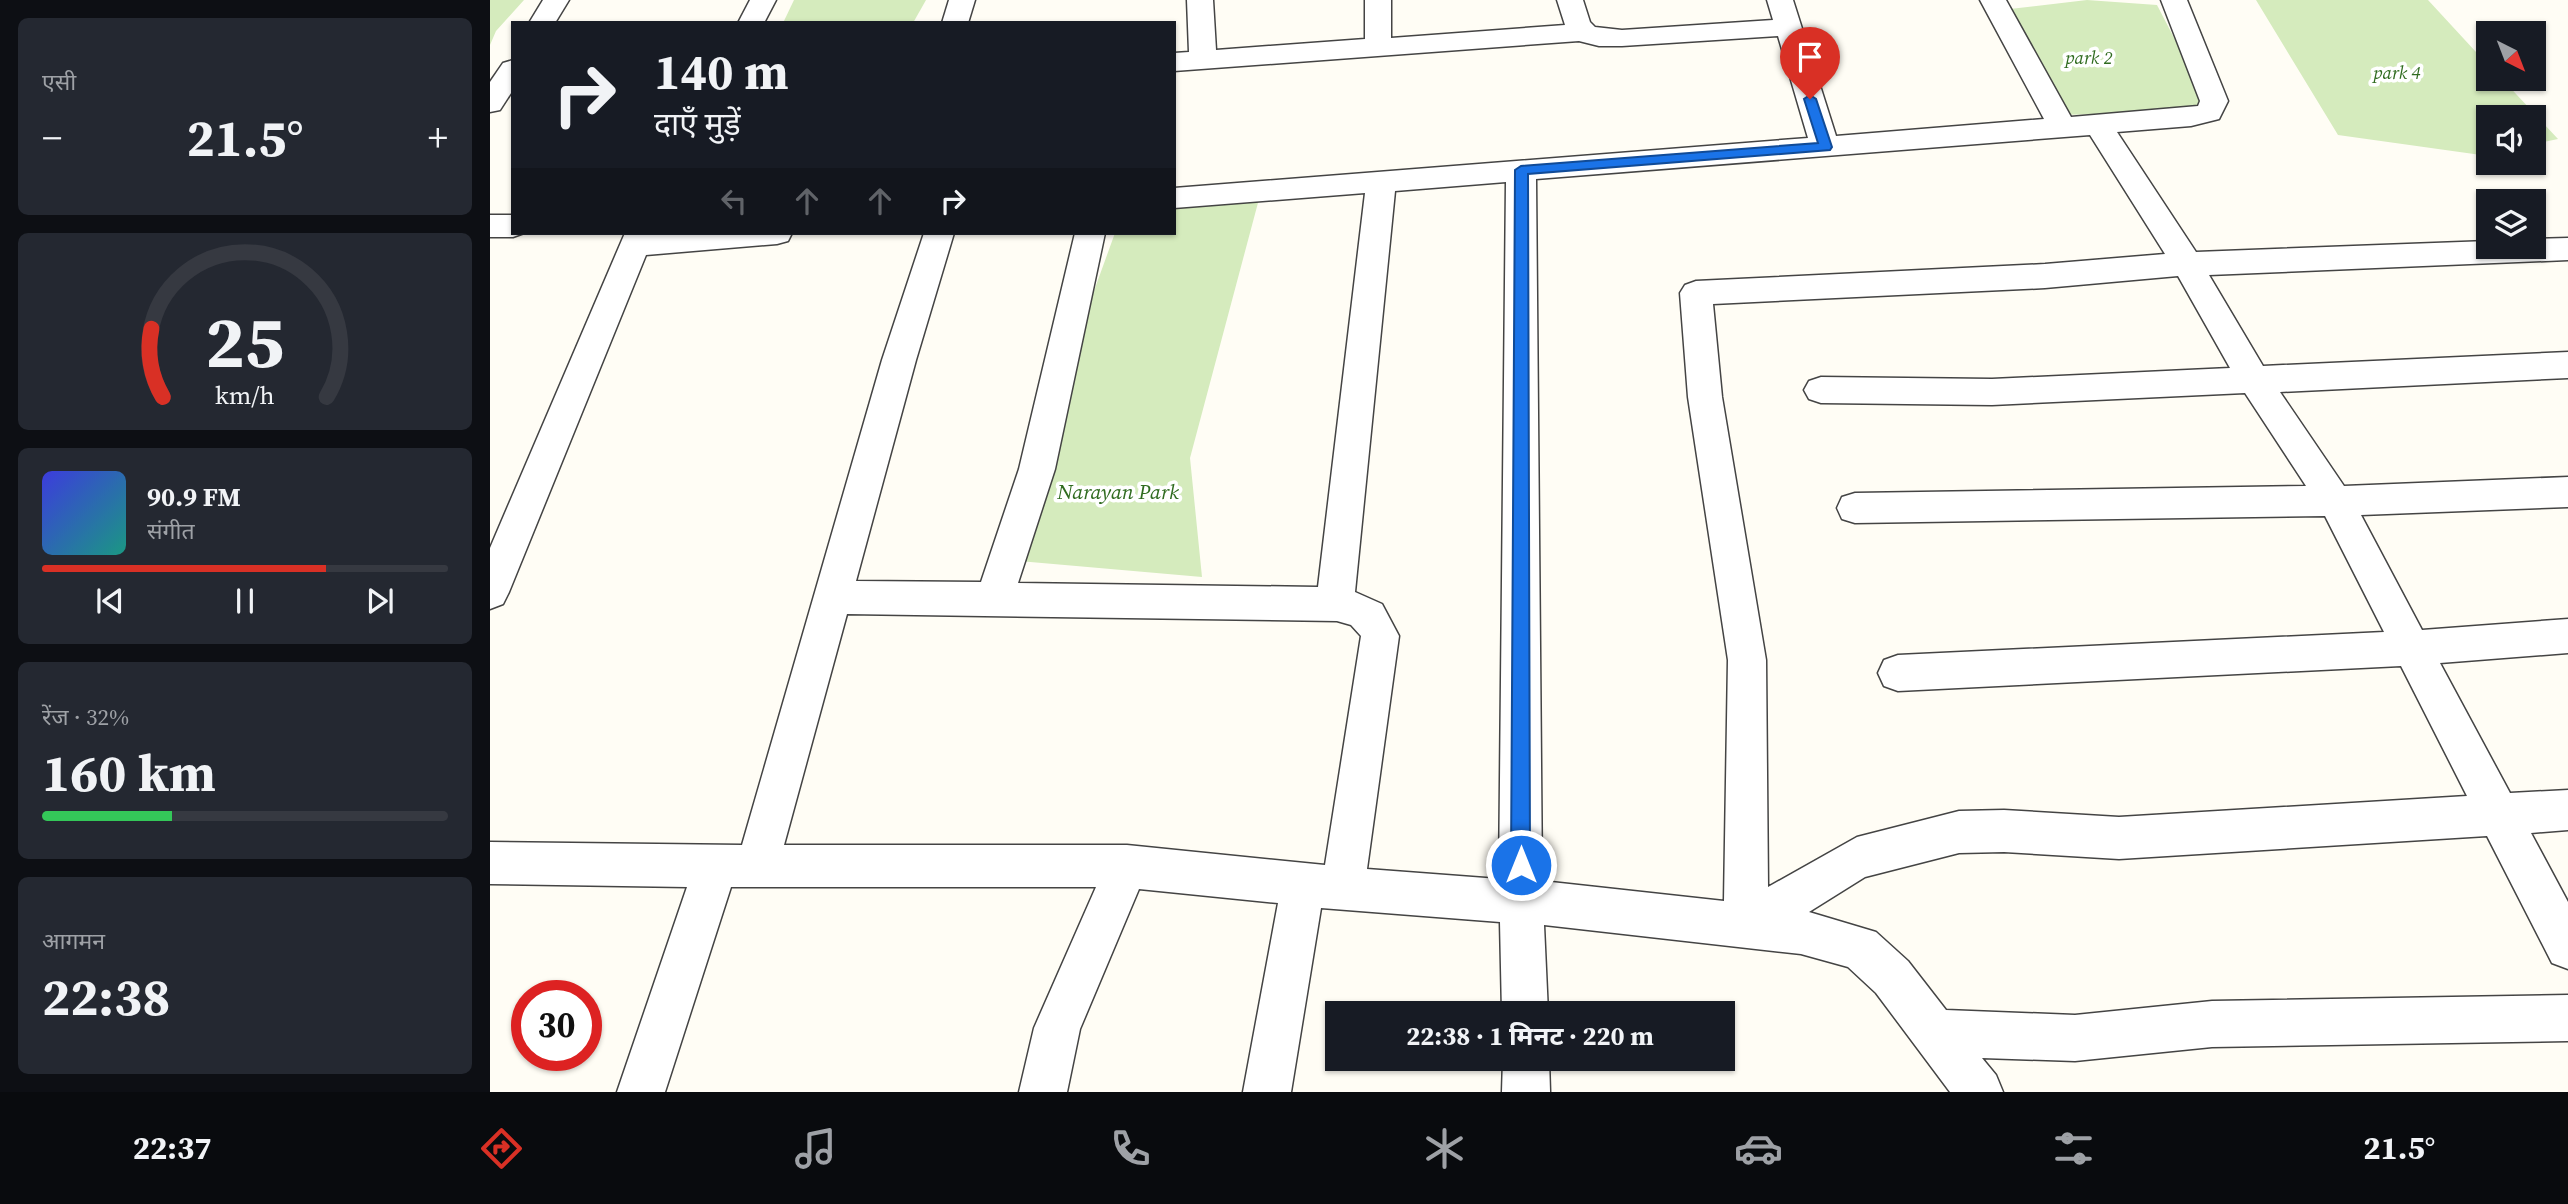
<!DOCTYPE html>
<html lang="hi">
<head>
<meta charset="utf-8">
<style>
  body { margin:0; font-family:"Source Serif 4","Noto Sans Devanagari",serif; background:#242831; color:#f1f3f6; height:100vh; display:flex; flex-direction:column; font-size:26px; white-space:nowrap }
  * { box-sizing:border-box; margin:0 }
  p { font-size:23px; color:#9ea1a6 }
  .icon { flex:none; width:38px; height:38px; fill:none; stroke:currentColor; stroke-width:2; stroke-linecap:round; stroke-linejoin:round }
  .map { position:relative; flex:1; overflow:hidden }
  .drawer { display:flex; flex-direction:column; gap:18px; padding:18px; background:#0d0f14; width:490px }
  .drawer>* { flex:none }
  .hud { position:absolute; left:21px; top:21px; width:665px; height:214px; border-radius:0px; box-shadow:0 2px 5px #0004; background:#171b24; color:#f1f3f6; overflow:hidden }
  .needle { width:46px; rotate:138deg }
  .tools { position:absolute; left:1986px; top:21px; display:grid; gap:14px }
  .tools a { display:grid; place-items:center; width:70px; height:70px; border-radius:0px; background:#171b24; box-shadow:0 2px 5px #0004; font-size:35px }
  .speed { position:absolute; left:21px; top:980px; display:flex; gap:14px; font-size:35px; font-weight:700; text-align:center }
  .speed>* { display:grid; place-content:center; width:91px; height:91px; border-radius:50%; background:#171b24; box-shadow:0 2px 5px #0004; line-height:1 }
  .speed .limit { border:10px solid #d22; background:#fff; color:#111 }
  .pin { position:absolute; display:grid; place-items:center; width:60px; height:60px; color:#fff; margin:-72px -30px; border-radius:50% 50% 50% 0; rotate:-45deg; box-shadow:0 0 7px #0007 }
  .pin .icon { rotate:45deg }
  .me { position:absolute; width:77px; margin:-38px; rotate:0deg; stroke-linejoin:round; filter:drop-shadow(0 0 5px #0008) }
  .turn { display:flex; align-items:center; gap:24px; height:147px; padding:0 28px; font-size:32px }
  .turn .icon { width:91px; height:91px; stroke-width:2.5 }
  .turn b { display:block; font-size:49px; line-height:60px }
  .lanes { display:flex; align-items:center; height:66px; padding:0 28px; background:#0003; justify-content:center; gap:35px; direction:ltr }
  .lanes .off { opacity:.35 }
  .big { font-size:52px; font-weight:700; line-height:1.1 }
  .drawer .widget { flex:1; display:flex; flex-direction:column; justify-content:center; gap:10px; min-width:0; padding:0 24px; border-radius:10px; background:#242831 }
  .drawer .dial { align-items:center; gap:0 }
  .dial svg { height:182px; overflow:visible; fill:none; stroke:#363941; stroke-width:7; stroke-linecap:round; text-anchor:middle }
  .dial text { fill:#f1f3f6; stroke:none }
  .song { display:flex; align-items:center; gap:21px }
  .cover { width:84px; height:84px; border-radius:10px; background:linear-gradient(135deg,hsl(240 70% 55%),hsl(170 70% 35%)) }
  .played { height:7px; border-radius:4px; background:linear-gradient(90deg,#d93025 70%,#363941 70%) }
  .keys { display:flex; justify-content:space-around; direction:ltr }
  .heat { display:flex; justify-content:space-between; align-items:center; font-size:38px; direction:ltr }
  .charge { height:10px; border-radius:5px; background:linear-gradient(90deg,#34c759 32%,#363941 0) }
  .trip { position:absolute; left:835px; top:1001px; width:410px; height:70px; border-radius:0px; background:#171b24; box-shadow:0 2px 5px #0004; font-weight:700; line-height:70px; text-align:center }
  .menu { display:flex; height:112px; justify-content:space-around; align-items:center; background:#090b0e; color:#9ea1a6 }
  .menu .icon { width:49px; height:49px }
  .menu .active { color:#d93025 }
  .menu b { font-size:32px; color:#f1f3f6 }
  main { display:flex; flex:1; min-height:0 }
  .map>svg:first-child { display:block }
  .green { fill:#d5ebbd }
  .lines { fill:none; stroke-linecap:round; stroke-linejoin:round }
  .minor-casing { stroke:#444; stroke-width:3 }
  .minor { fill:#fff; fill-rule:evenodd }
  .route { fill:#1a73e8; stroke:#114b97; stroke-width:2 }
  .labels { text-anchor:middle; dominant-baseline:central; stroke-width:7; stroke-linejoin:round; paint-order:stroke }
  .far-park-label { font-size:18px; font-style:italic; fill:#2f6b1f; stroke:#fff }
  .park-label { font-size:21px; font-style:italic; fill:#2f6b1f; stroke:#fff }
</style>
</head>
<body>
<main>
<section class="drawer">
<div class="widget"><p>एसी</p>
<div class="heat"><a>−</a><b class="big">21.5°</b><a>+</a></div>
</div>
<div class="widget dial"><svg viewBox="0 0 100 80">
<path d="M14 69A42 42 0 1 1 86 69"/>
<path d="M14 69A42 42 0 0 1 9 39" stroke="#d93025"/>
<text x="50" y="56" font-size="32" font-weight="700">25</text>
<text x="50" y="72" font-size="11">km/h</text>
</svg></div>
<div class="widget">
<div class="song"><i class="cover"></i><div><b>90.9 FM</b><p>संगीत</p></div></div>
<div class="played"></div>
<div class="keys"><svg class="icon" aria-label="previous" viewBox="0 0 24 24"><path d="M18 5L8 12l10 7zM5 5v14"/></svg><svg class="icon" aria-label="pause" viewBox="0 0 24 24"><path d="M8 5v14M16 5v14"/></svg><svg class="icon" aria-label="next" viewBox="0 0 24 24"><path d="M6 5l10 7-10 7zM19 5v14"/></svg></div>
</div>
<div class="widget"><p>रेंज · 32%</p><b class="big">160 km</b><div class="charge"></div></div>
<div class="widget"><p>आगमन</p><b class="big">22:38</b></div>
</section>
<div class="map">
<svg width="2078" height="1092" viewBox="0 0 2078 1092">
  <rect width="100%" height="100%" fill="#fffdf5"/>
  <g class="green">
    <polygon points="0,0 34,0 6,31 0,45"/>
    <polygon points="304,0 436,0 423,23 293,23"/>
    <polygon points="1597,0 1667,5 1720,107 1638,114 1551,115 1520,9"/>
    <polygon points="1766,0 1938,0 1998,65 1998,79 2012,79 2068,139 2044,144 2044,117 1998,117 1998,153 1991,155 1848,135"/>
    <polygon points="769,199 700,458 712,577 529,561 584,346 625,233 684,233 684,201"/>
  </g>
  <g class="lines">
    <g class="minor-casing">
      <g id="minor">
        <polygon points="53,0 79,0 65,23 39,23"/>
        <polygon points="260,0 286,0 274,23 248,23"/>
        <polygon points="459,0 485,0 478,23 452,23"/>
        <path d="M 697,0 L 723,0 L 726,50 L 875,39 L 875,0 L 901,0 L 901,38 L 1075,25 L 1067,0 L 1093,0 L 1100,22 L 1105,27 L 1132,30 L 1283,20 L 1277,0 L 1303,0 L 1346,136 L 1554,119 L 1490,0 L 1516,0 L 1581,117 L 1708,106 L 1710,101 L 1671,0 L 1697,0 L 1738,101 L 1729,119 L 1701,126 L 1627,132 L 1706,252 L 1998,241 L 1998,247 L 2044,247 L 2044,239 L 2078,238 L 2078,260 L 1719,275 L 1773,366 L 2078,352 L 2078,378 L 1790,392 L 1854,486 L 2078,477 L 2078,507 L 1871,515 L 1932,630 L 2078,619 L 2078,653 L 1950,663 L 2020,793 L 2078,790 L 2078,830 L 2041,833 L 2078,902 L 2078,969 L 2062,963 L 1997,836 L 1629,859 L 1514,852 L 1469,853 L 1375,877 L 1319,912 L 1386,932 L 1418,961 L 1456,1010 L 1585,1015 L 1722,1001 L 2078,995 L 2078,1041 L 1722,1047 L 1585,1061 L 1492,1058 L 1506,1075 L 1513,1092 L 1460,1092 L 1386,993 L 1358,967 L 1311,954 L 1054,925 L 1058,1013 L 1012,1013 L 1010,922 L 831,908 L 801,1092 L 753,1092 L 788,903 L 649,889 L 590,1029 L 577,1092 L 529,1092 L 544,1028 L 606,887 L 241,887 L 175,1092 L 127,1092 L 197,887 L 0,884 L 0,842 L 252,845 L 392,360 L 434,233 L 464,233 L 426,360 L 366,581 L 491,582 L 529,469 L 585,233 L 615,233 L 565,469 L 528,583 L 828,587 L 875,193 L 684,208 L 684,188 L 1318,138 L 1288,36 L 1132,46 L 1109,46 L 1089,41 L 684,71 L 684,53 L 699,52 ZM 1600,135 L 1675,254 L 1555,264 L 1206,281 L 1195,285 L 1190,293 L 1198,397 L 1238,660 L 1234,901 L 1052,881 L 1046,179 ZM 1016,182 L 1009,879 L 877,869 L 909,636 L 892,604 L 865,592 L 905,191 ZM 1688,276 L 1740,368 L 1502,379 L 1331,377 L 1319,381 L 1314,390 L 1319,399 L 1331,403 L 1502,405 L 1755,393 L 1816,486 L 1365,493 L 1352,497 L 1347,508 L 1352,519 L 1365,523 L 1835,516 L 1894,632 L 1408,655 L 1394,660 L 1388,673 L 1394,686 L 1408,691 L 1911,666 L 1977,796 L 1629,817 L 1514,810 L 1469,811 L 1367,837 L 1278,887 L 1276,660 L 1232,397 L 1223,304 L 1555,288 ZM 357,614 L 847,621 L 861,625 L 871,636 L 835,865 L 637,845 L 294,845 Z"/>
        <polygon points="23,60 23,90 10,110 0,112 0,82 13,63"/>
        <polygon points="0,215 23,215 23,233 34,233 23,237 0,237"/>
        <polygon points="135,233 302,233 298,241 287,244 156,255 19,592 13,604 0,609 0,548"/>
        <polygon points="1013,1059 1059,1059 1060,1092 1012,1092"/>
      </g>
    </g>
    <use href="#minor" class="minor"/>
  </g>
  <polygon class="route" points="1320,95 1326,99 1342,147 1340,150 1038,174 1040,865 1037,872 1031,874 1024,872 1021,865 1025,170 1031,166 1328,143 1314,99"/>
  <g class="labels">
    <g class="far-park-label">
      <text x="1599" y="57">park 2</text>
      <text x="1907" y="72">park 4</text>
    </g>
    <g class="park-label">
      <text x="628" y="491">Narayan Park</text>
    </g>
  </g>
</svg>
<div class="tools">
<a><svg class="needle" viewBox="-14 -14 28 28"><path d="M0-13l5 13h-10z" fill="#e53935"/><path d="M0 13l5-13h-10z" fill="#9ea1a6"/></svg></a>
<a><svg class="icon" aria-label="sound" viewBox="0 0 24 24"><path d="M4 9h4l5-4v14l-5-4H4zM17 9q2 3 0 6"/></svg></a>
<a><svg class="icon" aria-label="layers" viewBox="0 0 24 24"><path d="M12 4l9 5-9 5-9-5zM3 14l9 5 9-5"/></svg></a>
</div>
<div class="speed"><div class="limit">30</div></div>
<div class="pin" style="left:1320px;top:99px;background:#d93025"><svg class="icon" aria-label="arrive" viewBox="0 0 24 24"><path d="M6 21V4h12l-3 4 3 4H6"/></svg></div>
<svg class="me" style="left:1031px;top:865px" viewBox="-20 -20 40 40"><circle r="17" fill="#1a73e8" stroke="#fff" stroke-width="3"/><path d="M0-11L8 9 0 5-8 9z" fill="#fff"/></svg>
<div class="trip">22:38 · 1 मिनट · 220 m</div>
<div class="hud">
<div class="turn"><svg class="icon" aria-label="right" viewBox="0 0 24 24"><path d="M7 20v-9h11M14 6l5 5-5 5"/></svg><div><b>140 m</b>दाएँ मुड़ें</div></div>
<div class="lanes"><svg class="icon off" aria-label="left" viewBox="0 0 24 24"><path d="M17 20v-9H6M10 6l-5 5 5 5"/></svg><svg class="icon off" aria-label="ahead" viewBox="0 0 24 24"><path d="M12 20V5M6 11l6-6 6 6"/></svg><svg class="icon off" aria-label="ahead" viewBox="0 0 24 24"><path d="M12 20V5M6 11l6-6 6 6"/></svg><svg class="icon" aria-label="right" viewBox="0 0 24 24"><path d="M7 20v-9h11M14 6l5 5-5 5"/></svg></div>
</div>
</div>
</main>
<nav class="menu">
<b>22:37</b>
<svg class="icon active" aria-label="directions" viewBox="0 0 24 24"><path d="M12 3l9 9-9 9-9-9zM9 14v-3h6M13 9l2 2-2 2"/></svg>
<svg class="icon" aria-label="music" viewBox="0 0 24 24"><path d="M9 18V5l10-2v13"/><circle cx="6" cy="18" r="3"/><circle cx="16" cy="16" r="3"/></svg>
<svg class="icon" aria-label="phone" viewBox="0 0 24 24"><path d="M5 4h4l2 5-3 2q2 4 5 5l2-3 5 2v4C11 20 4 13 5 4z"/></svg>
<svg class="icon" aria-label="climate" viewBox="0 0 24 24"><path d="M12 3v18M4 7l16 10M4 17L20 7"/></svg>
<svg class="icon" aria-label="car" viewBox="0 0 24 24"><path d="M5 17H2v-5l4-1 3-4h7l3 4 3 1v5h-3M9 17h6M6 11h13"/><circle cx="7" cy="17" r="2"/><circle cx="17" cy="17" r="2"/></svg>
<svg class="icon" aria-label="filters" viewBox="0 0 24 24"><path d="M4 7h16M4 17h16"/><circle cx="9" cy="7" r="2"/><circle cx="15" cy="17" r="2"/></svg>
<b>21.5°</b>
</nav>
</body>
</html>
